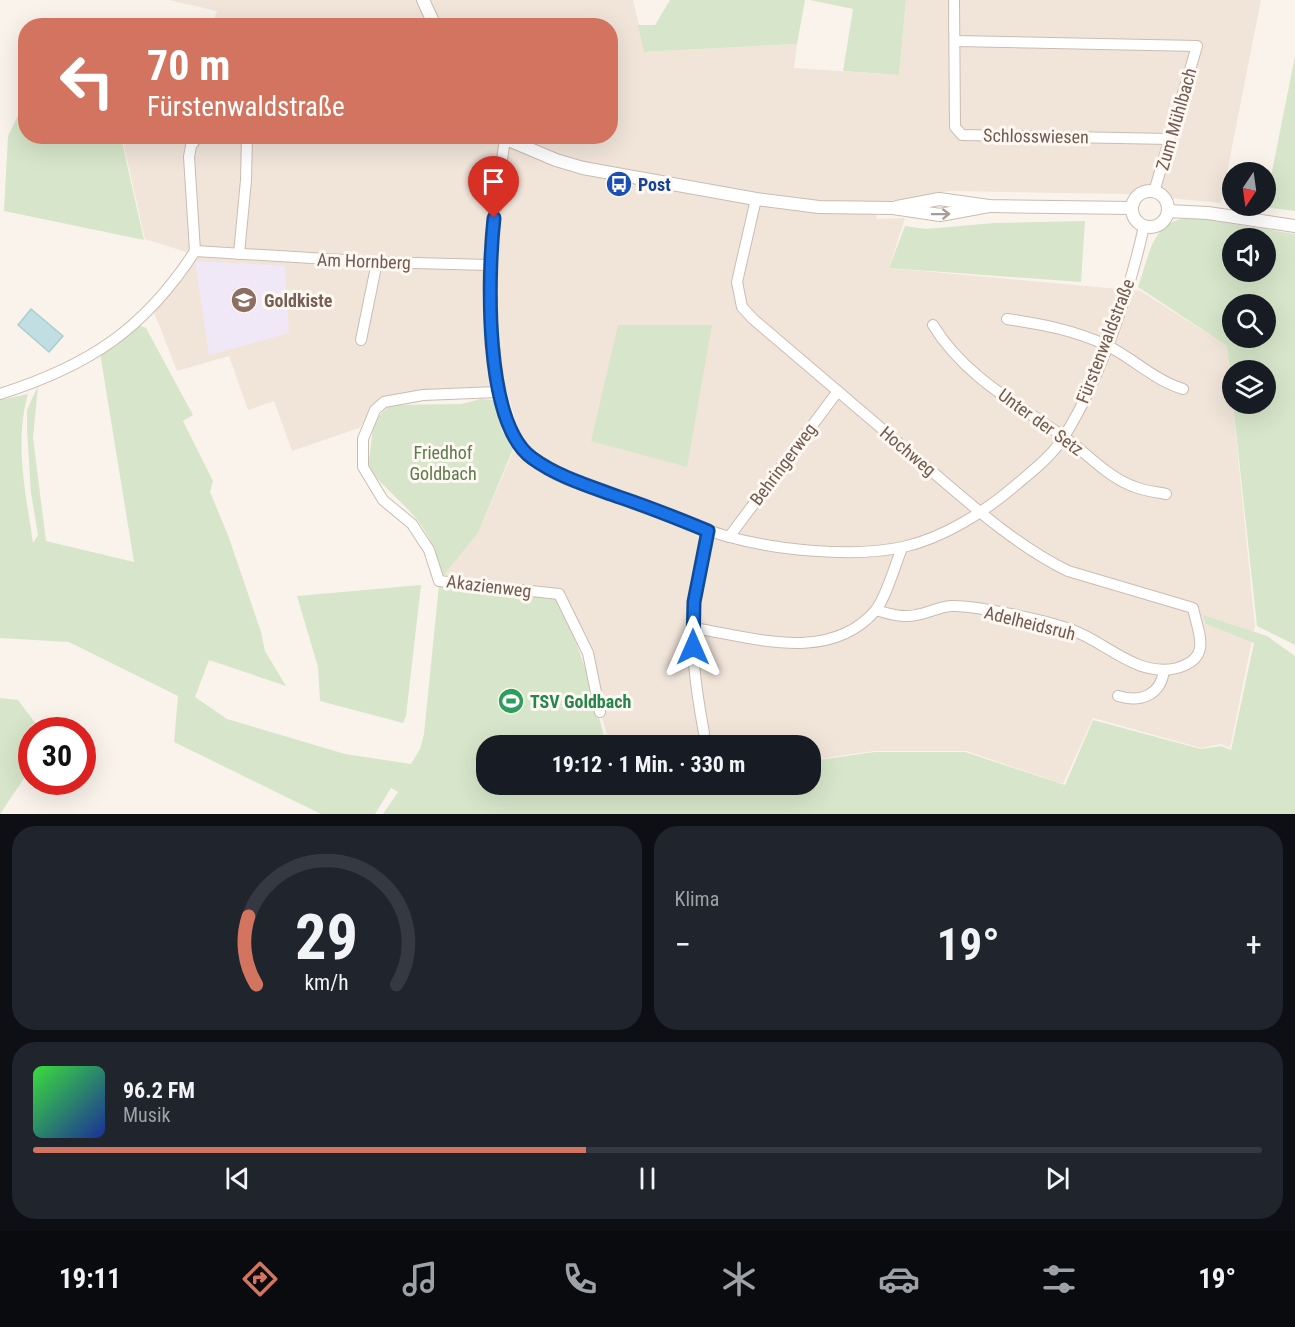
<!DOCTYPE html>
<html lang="de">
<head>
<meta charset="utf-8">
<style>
  body { margin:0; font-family:"Roboto Condensed",sans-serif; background:#20242c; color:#f1f3f6; height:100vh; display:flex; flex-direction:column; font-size:22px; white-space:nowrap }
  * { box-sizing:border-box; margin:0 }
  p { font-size:20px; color:#9ea1a6 }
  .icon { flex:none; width:33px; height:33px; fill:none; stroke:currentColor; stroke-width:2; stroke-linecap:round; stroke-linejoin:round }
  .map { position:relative; height:814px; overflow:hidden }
  .sheet { display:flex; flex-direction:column; gap:12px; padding:12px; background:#0d0f14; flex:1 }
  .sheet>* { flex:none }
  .hud { position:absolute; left:18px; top:18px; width:600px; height:126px; border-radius:24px; box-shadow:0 6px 24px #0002; background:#d37460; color:#fff; overflow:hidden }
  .needle { width:39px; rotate:193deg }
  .fabs { position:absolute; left:1222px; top:162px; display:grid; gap:12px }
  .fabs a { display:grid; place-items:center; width:54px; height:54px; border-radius:50%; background:#171b24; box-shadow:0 6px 24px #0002; font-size:30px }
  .speed { position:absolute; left:18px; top:717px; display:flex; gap:12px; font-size:30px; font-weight:700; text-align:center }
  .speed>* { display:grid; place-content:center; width:78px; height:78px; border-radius:50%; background:#171b24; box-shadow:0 6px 24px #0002; line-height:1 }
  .speed .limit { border:9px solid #d22; background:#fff; color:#111 }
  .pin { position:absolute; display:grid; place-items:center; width:51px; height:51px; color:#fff; margin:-62px -26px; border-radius:50% 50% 50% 0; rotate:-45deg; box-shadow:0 0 6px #0007 }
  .pin .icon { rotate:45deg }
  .me { position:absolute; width:66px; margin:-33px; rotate:0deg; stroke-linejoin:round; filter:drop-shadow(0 0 4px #0008) }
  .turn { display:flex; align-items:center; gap:21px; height:126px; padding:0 30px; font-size:27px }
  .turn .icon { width:78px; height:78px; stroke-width:2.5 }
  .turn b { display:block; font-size:42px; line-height:51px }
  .big { font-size:45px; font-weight:700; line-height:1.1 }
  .sheet .card { flex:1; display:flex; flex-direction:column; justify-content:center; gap:9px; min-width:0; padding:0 21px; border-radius:24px; background:#20242c }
  .sheet .dial { align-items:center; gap:0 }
  .dial svg { height:156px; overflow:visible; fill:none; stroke:#363941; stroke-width:7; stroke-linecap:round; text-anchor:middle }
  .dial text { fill:#f1f3f6; stroke:none }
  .song { display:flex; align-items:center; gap:18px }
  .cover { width:72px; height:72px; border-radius:9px; background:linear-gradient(135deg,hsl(120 70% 55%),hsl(230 70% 35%)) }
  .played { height:6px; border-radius:3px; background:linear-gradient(90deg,#d37460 45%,#363941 45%) }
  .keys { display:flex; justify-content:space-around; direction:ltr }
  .heat { display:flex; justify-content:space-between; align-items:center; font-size:33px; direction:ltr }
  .sheet .tiles { flex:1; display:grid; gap:12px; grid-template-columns:1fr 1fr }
  .card:last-child { grid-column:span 2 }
  .trip { position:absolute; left:476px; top:735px; width:345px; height:60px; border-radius:24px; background:#171b24; box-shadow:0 6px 24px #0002; font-weight:700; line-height:60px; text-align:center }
  .tabs { display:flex; height:96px; justify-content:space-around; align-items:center; background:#090b0e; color:#9ea1a6 }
  .tabs .icon { width:42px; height:42px }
  .tabs .selected { color:#d37460 }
  .tabs b { font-size:27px; color:#f1f3f6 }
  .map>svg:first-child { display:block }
  .residential { fill:#f1e5da }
  .education { fill:#f0e7f7 }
  .green { fill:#d7e6ca; fill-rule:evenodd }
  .water { fill:#c1dee2; stroke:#a9ced2; stroke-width:1.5 }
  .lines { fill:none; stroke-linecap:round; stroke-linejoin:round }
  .minor-casing { stroke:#cbbcb2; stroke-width:12 }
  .tertiary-casing { stroke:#cbbcb2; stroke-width:14 }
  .minor { stroke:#fff; stroke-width:10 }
  .tertiary { stroke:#fff; stroke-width:12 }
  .oneway { stroke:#aa9d97 }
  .route-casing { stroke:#114b97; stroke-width:15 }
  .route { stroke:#1a73e8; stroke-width:10 }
  .labels { text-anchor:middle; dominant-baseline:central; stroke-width:6; stroke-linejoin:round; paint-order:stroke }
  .street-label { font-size:18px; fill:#725b51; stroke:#fdf8f1 }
  .transit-label { font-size:18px; font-weight:bold; fill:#164399; stroke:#fdf8f1; text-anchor:start }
  .education-label { font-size:18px; font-weight:bold; fill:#785e54; stroke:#fdf8f1; text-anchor:start }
  .park-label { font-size:18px; fill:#5d7b4e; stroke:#fdf8f1 }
  .leisure-label { font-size:18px; font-weight:bold; fill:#27864d; stroke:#fdf8f1; text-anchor:start }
</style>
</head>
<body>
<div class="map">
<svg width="1295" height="814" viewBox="0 0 1295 814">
  <rect width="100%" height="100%" fill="#faf3eb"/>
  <polygon class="residential" points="168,0 633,0 645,52 797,44 794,68 899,75 906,0 1261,0 1221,203 1126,194 950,191 873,204 877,219 905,218 889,268 1141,291 1227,346 1255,626 1230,748 1221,744 1201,748 1093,718 1063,784 966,751 875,751 810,760 810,746 661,746 609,740 562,589 440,580 478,533 520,436 506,388 382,399 359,428 292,451 274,401 248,410 229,356 177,371 154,312 192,254 145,239 123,142 93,137 610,136 610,26 212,25 217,11"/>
  <polygon class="education" points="195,261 285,266 289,333 209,355"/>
  <g class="green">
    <polygon points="670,0 805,0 797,44 644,52 638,25 655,25"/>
    <polygon points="810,0 906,0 899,75 843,71 853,9"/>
    <polygon points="1295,56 1295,211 1265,207"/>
    <polygon points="25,101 26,136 92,137 122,142 144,240 4,211 8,136"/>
    <path d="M 1191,217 L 1295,234 L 1295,645 L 1257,626 L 1233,404 L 1266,404 L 1266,370 L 1233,370 L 1233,399 L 1227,346 L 1138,287 C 1150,254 1151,221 1191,217 ZM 1233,238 L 1266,238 L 1266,272 L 1233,272 ZM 1233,304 L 1266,304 L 1266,338 L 1233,338 Z"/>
    <polygon points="1085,221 1081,282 889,268 905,226 926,229 994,223"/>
    <path d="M 139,325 L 146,328 L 193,415 L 183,421 L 213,481 L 210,492 L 228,535 L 261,632 L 265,651 L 286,686 L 209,660 L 195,697 L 227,719 L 345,754 L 411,764 L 420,749 L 424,734 L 439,585 L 554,596 C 581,643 593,693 606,745 L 486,746 L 486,784 L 810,784 L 810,761 L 875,752 L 965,752 L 1065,785 L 1093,720 L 1201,749 L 1221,746 L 1231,750 L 1254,643 L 1206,624 L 1203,615 L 1267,636 L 1295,656 L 1295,814 L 383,814 L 398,792 L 391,788 L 375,814 L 321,814 L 174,742 L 178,696 L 69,642 L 0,638 L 0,400 L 28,394 C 14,443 26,494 33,543 L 38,535 L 31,493 L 27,430 L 27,410 L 38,386 L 33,438 L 46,541 L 134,562 L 100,353 Z"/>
    <polygon points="618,325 712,325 687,467 591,441"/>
    <path d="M 481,399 L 495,400 L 502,431 L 514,447 L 478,533 L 440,580 C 434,520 403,510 368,468 L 374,421 L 390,405 L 461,404 Z"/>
    <polygon points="421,585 406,716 403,723 320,701 318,667 297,596"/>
    <polygon points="0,698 18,700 36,724 35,730 32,730 31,768 0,814"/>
  </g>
  <polygon class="water" points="31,309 63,336 49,352 18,325"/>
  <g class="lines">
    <g class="minor-casing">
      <g id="minor">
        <polyline points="954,0 955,127 962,135 1170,139"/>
        <polyline points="955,41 1197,46 1154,192"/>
        <path d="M 505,139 C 499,181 491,223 489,265 C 487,295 492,326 495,356 C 497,384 500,415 515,439 C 541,481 618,495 662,512 C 683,520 704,530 726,536 C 775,550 853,558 903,547 C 944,538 986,511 1017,484 C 1035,469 1053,455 1065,435 C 1100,379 1130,291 1144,226"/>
        <path d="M 756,199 L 737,282 L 742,307 L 753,319 C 809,367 865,414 921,462 C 967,501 1013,544 1068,571 L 1193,608 C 1198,633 1213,658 1177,668 C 1137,678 1106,642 1072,630 C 1049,621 975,605 951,606 C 939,607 928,613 916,615 C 902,618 889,614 876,610"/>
        <polyline points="195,251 377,262 489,265"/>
        <polyline points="195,251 189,157 191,146 198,136"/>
        <polyline points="239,254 246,180 247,136"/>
        <path d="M 1007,319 C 1041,324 1074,330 1106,345 C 1133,358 1154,380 1183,389"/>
        <path d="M 933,325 C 963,375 1017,404 1064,437 C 1087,453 1108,478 1135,487 C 1145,491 1156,492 1166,494"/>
        <polyline points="361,340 377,262"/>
        <polyline points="498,392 423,395 384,402 375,410 363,439 363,467 383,500 412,524 429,550 439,581 559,594 588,653 600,712"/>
        <path d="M 0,394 C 88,366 144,330 195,251"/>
        <polyline points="729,537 838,391"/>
        <path d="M 693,628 C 752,637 829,664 875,611 C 886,598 895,565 902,548"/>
        <path d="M 1118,696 C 1141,703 1161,695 1164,670"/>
        <path d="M 704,733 C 696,690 690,648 694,604 C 696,580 703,555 708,531"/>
      </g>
    </g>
    <g class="tertiary-casing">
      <g id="tertiary">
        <polyline points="423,0 435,26"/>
        <polyline points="499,136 556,160 583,168 756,199 819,207 893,208 940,215 989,206"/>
        <circle cx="1150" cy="209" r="18"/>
        <polyline points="897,207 939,199 989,206 1132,208"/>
        <polyline points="1168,211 1208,213 1295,226"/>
      </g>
    </g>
    <use href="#minor" class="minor"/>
    <use href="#tertiary" class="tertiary"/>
  </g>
  <defs><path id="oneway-shaft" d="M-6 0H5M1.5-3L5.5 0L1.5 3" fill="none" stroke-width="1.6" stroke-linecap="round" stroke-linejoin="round" transform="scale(1.5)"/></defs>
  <use class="oneway" href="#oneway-shaft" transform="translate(941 214) rotate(-1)"/>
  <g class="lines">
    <g class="route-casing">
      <path id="route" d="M 494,218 C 488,274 483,422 532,458 C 558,477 589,486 619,497 C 649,507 679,519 708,531 L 694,602 L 693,647"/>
    </g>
    <use href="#route" class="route"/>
  </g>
  <defs>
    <g id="bus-disc" transform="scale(1.35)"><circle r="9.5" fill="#1a4fb4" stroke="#fdf8f1"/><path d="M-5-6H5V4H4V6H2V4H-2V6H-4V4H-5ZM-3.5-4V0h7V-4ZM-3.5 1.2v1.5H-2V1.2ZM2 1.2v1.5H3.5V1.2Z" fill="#fff"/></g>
    <g id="school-disc" transform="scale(1.35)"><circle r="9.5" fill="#8d6e63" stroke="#fdf8f1"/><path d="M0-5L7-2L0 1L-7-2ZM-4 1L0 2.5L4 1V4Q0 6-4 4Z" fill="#fff"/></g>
    <g id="stadium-disc" transform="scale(1.35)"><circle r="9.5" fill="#2e9e5b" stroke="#fdf8f1"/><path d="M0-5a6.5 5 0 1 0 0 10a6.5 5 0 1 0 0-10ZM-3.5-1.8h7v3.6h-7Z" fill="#fff"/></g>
  </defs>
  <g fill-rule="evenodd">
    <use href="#bus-disc" x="619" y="184"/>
    <use href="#school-disc" x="244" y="300"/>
    <use href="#stadium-disc" x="511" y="701"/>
  </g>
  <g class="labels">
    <g class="street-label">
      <text transform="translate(1176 119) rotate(-74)">Zum Mühlbach</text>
      <text transform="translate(1036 136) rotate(1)">Schlosswiesen</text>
      <text transform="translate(364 261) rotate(2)">Am Hornberg</text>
      <text transform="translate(1105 341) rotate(-69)">Fürstenwaldstraße</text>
      <text transform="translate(1041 422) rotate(36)">Unter der Setz</text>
      <text transform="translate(908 451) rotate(40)">Hochweg</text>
      <text transform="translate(783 464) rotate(-53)">Behringerweg</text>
      <text transform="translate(489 586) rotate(7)">Akazienweg</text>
      <text transform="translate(1030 623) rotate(14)">Adelheidsruh</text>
    </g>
    <g class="transit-label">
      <text x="638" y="184">Post</text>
    </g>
    <g class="education-label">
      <text x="264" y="300">Goldkiste</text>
    </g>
    <g class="park-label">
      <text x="443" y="452">Friedhof<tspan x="443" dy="21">Goldbach</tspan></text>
    </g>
    <g class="leisure-label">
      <text x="530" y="701">TSV Goldbach</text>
    </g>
  </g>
</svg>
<div class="fabs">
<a><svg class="needle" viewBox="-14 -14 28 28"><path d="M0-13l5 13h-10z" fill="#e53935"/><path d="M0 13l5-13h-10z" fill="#9ea1a6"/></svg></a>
<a><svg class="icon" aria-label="sound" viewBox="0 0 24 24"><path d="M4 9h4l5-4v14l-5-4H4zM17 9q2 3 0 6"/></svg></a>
<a><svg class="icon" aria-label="search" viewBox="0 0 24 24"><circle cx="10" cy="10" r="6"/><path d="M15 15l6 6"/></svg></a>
<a><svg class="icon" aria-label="layers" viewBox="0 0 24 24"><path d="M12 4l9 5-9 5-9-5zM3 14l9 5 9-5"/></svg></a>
</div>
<div class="speed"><div class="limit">30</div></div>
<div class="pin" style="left:494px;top:218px;background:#d93025"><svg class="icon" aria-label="arrive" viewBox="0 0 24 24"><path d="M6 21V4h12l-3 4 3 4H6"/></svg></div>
<svg class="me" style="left:693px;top:647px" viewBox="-20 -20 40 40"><path d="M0-17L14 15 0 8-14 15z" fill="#1a73e8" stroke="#fff" stroke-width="4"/></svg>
<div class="trip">19:12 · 1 Min. · 330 m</div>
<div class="hud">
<div class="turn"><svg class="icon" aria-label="left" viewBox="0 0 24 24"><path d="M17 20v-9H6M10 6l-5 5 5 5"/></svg><div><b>70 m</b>Fürstenwaldstraße</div></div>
</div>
</div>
<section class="sheet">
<div class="tiles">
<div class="card dial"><svg viewBox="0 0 100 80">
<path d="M14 69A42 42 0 1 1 86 69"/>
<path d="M14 69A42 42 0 0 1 10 34" stroke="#d37460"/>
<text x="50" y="56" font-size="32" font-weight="700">29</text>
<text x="50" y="72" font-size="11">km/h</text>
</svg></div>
<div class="card"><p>Klima</p>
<div class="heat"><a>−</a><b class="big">19°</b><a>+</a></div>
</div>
<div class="card">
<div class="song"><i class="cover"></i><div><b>96.2 FM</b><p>Musik</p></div></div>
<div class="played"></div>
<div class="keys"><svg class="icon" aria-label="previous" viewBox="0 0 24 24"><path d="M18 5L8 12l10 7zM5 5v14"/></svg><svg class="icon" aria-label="pause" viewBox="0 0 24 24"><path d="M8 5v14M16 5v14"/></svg><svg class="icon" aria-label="next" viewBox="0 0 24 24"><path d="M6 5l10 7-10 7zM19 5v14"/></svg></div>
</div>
</div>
</section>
<nav class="tabs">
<b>19:11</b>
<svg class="icon selected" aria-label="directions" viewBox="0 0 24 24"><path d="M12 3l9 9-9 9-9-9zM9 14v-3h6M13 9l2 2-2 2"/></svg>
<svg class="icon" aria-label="music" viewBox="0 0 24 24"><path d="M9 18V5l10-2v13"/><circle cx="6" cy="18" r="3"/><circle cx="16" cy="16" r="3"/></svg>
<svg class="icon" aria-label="phone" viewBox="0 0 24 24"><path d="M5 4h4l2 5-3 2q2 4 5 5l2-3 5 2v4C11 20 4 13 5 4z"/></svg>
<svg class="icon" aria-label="climate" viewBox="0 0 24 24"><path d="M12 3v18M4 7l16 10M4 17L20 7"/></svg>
<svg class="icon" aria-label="car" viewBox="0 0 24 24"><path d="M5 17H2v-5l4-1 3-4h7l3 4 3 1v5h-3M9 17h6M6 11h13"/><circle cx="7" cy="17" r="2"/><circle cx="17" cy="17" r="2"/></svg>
<svg class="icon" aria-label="filters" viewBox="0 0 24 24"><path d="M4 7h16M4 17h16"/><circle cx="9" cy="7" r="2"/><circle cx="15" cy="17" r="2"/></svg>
<b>19°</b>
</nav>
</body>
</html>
